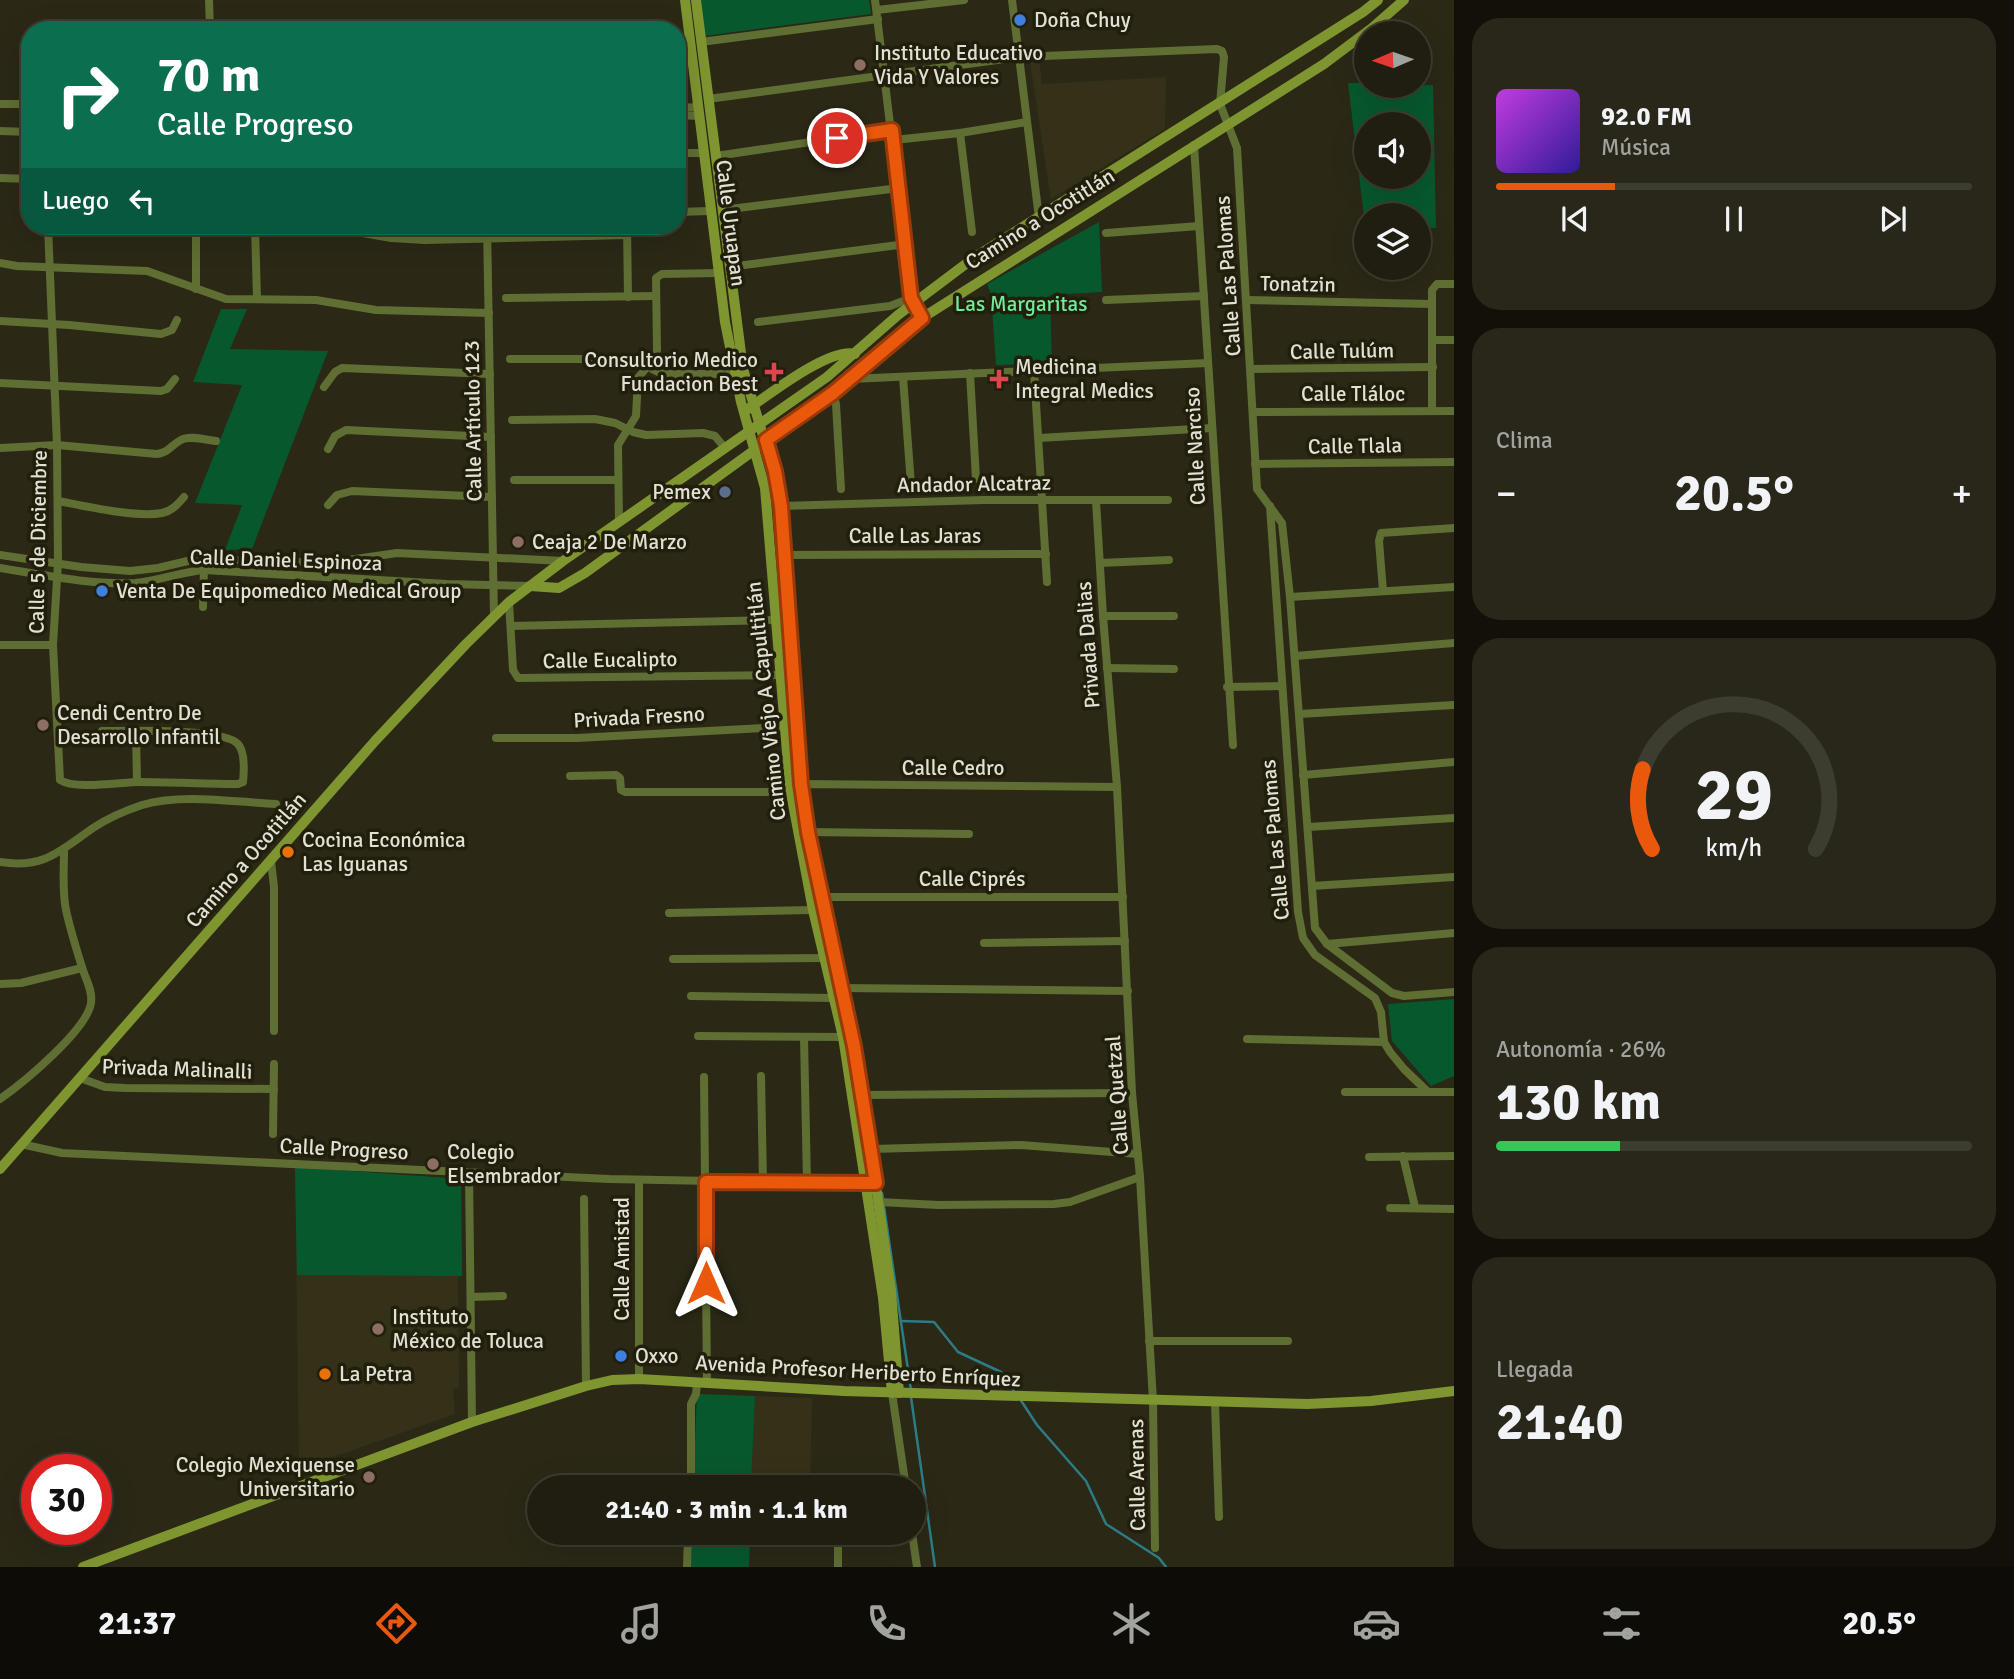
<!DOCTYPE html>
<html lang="es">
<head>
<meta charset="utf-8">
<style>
  body { margin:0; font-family:Signika,sans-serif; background:#282719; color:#f1f3f6; height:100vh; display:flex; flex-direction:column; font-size:26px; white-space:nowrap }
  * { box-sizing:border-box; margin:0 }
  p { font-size:23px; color:#a2a29f }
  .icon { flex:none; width:38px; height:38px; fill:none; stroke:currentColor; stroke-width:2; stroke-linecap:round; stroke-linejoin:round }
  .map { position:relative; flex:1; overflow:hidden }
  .side { display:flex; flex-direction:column; gap:18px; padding:18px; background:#121009; width:560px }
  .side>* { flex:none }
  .banner { position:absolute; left:21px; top:21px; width:665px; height:214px; border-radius:28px; box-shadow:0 7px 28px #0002,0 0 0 2px #3d3c30; background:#0b6e4f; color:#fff; overflow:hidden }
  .needle { width:46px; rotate:268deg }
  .fabs { position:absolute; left:1354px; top:21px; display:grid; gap:14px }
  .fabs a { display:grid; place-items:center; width:77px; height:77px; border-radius:50%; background:#201e10; box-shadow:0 7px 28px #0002,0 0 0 2px #3d3c30; font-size:35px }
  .speed { position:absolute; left:21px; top:1454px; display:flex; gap:14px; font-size:35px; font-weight:700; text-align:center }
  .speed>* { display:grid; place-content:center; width:91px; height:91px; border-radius:50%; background:#201e10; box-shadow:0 7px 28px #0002,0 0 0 2px #3d3c30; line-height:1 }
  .speed .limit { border:10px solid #d22; background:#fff; color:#111 }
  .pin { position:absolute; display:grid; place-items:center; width:60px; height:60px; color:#fff; margin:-30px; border:4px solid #fff; border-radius:50%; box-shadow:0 2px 7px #0007 }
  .me { position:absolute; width:77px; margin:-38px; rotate:0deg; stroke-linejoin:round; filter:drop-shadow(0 0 5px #0008) }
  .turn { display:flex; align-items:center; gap:24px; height:147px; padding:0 21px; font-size:32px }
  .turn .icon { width:91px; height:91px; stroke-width:2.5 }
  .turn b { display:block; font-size:49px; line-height:60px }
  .then { display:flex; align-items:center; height:66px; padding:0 21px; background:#0003; gap:14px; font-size:26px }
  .big { font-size:52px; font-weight:800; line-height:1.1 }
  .side .widget { flex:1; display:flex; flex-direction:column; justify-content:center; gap:10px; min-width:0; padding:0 24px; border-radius:28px; background:#282719 }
  .side .dial { align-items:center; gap:0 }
  .dial svg { height:182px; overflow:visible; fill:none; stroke:#3d3c30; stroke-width:7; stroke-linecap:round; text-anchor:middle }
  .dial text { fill:#f1f3f6; stroke:none }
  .song { display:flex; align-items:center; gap:21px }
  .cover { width:84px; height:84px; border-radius:10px; background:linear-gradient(135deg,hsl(290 70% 55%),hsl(250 70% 35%)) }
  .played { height:7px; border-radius:4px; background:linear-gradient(90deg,#ea580c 25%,#3d3c30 25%) }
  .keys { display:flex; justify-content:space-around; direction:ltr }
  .heat { display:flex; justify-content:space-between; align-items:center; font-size:38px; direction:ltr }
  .charge { height:10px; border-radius:5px; background:linear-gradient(90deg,#34c759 26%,#3d3c30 0) }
  .trip { position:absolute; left:527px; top:1475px; width:399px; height:70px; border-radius:35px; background:#201e10; box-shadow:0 7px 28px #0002,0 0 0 2px #3d3c30; font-weight:800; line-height:70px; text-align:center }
  .dock { display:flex; height:112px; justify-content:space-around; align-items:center; background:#0d0c06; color:#a2a29f }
  .dock .icon { width:49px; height:49px }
  .dock .current { color:#ea580c }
  .dock b { font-size:32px; color:#f1f3f6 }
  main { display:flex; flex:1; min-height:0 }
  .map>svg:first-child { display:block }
  .built { fill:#353118 }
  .green { fill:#08582e; fill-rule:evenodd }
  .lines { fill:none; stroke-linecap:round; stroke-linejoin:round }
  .stream { stroke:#2c7c86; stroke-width:2.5 }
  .street { stroke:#5f6e33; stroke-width:8 }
  .secondary { stroke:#7e9530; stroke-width:10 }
  .route-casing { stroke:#983908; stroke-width:18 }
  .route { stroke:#ea580c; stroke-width:12 }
  .shop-dot { fill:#3f7fe0; stroke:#211e0c; stroke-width:2.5 }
  .education-dot { fill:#8d6e63; stroke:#211e0c; stroke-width:2.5 }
  .health-dot { fill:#e0444e; stroke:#211e0c; stroke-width:2.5 }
  .service-dot { fill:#5c6f8a; stroke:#211e0c; stroke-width:2.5 }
  .food-dot { fill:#e8710a; stroke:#211e0c; stroke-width:2.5 }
  .labels { text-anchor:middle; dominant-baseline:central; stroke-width:7; stroke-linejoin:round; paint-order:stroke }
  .poi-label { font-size:21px; fill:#e2e0d4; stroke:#211e0c; text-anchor:start }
  .street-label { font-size:21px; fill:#e2e0d4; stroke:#211e0c }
  .park-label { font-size:21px; fill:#6feb9b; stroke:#211e0c }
</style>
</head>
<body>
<main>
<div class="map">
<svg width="1454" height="1567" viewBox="0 0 1454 1567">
  <rect width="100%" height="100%" fill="#2b2816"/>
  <g class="built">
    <polygon points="1039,61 1042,84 1166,77 1165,129 1051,199 1030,62"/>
    <polygon points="295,1167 461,1179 462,1276 458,1277 459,1388 453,1389 455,1414 299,1469"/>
    <polygon points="755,1396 812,1398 810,1487 751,1488"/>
  </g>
  <g class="green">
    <polygon points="700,0 869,0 871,14 704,36"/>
    <path d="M 1348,83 L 1367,83 L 1367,86 L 1433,85 L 1436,228 L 1419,227 L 1419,215 L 1367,215 L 1367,225 L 1365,225 ZM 1419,124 L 1419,177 L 1367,177 L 1367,124 Z"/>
    <polygon points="1099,222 1102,292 1050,295 1052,364 996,365 991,294 987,284"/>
    <polygon points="221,309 247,309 230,349 328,351 252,549 225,550 242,505 195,503 242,385 193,382"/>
    <polygon points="1454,999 1454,1076 1431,1086 1392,1041 1388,1004"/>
    <polygon points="295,1167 461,1179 462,1276 297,1275"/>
    <polygon points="697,1394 755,1396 751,1487 693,1488"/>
    <polygon points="691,1533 750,1533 749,1567 690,1567"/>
  </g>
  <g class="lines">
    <g class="stream">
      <polyline points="780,552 788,696"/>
      <polyline points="828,900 866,1086"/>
      <polyline points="882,1193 911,1390"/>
      <polyline points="901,1321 934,1322 958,1352 1001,1372 1014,1391"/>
      <polyline points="911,1397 935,1567"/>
      <polyline points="1020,1399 1037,1425 1086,1481 1106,1524 1159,1558 1166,1567"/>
    </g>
    <g class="street">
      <polyline points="209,0 210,30"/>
      <polyline points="875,0 911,298 922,318"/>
      <polyline points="1012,0 1039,218"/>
      <polyline points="877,10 964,0"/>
      <polyline points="701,42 878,19"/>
      <polyline points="708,99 1019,57 1217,49 1222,51 1224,57 1220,104 1237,148 1257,489 1282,523 1290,597 1315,928 1327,944 1392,993 1404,996 1454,992"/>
      <polyline points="0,104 30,104"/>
      <polyline points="677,108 698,107"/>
      <polyline points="677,115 699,116"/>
      <polyline points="0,131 30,132"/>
      <polyline points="960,133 972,232"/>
      <polyline points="894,140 960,133 1027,122"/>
      <polyline points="1194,145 1233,745"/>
      <polyline points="677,153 703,153"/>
      <polyline points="716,156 892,130"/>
      <polyline points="0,178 30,179"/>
      <polyline points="722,210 899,188"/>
      <polyline points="677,212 710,211"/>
      <path d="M 48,226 L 57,445 L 58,563 L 53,645 L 60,780 C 75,790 121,782 140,782 C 173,782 205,784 238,784 L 243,782 C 244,772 245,752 238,744 C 223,728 127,731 102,731"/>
      <polyline points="196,226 196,289"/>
      <polyline points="255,226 257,299"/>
      <polyline points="324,226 391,238 425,240 627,235"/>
      <polyline points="425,226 425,240"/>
      <polyline points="487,226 494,616"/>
      <polyline points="627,226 628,297"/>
      <polyline points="1106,233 1199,226"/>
      <polyline points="0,263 17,266 147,271 226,299 316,300 376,310 489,313"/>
      <polyline points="729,267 906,244"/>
      <polyline points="506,298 656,296"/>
      <polyline points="1106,300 1204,296"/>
      <polyline points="1247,300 1432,304"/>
      <polyline points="0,321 69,325 161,334 172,330 177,320"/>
      <polyline points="758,322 890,306 911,298"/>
      <polyline points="1433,340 1454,340"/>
      <path d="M 510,359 L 630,359 C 644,361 651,371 664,374 L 734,374"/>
      <polyline points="1251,369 1433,367"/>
      <polyline points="1034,371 1047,582"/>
      <polyline points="970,373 976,479"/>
      <polyline points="903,377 911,485"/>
      <polyline points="850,379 1208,363"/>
      <polyline points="0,383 161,391 167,389 175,379"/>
      <polyline points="324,387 335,372 342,368 490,374"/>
      <polyline points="833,393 836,404 841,489"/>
      <polyline points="1432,411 1432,290 1437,284 1454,284"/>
      <polyline points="1253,412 1454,411"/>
      <polyline points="512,420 595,419 615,423 633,432 646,435 703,433 715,436 725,448"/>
      <polyline points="1039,438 1212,428"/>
      <path d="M 0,448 L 57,445 L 157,454 C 170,452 171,445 181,440 C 190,435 206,440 216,441"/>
      <polyline points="328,449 335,436 346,430 491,437"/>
      <polyline points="1255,464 1454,462"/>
      <polyline points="514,480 617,480"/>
      <path d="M 58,501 C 85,506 137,518 162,513 C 172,511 178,504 184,497"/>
      <polyline points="1096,501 1103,616 1117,787 1132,1093 1140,1177 1153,1401 1155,1548"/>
      <polyline points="328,505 337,495 352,491 492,497"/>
      <polyline points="781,506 984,500 1168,500"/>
      <polyline points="1270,506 1298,912 1303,938 1315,955 1375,998 1381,1012 1384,1042 1390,1052 1404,1069 1428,1092 1454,1092"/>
      <polyline points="619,522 618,445 636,416 638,378 654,358 657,350 656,278 662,274 718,273"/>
      <polyline points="0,555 81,567 130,571 158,568 196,559 328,563 397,553 563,561"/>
      <polyline points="785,555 1046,554"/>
      <polyline points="1100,563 1169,560"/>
      <path d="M 0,568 C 44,575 90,585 135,583 C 158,581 180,572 204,570 L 447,584 L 530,586"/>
      <polyline points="1383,591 1379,541 1381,533 1454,528"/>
      <polyline points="1290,597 1454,587"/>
      <polyline points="509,602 513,670 518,678 780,675"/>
      <polyline points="203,607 204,568"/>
      <polyline points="1103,616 1174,616"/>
      <polyline points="511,626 776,620"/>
      <polyline points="0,645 53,645"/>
      <polyline points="1295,656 1454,643"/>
      <polyline points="1107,668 1174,669"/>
      <polyline points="1227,687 1281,686"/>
      <polyline points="1299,714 1454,705"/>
      <polyline points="136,731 137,782"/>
      <polyline points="496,738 577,738 784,727"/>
      <polyline points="1303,775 1454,762"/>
      <polyline points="570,776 616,775 620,778 621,790 625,792 768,792 783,790 801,784 1117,787"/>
      <polyline points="1308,827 1454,818"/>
      <polyline points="808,832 969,834"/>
      <polyline points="271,861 274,887 274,1031"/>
      <path d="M 0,862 C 44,869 60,851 93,828 C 108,818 124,811 142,805 C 181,793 235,802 276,804"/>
      <polyline points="1312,886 1454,877"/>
      <polyline points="820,897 1123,897"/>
      <polyline points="669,913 813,910"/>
      <polyline points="984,943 1125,941"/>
      <polyline points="1327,944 1454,933"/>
      <polyline points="673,959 824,958"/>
      <polyline points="0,984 21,983 82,968"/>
      <polyline points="841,988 1128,991"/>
      <polyline points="691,996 834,998"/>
      <polyline points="698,1036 843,1037"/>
      <polyline points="804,1037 807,1183"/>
      <polyline points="1247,1039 1384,1042"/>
      <polyline points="761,1076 763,1182"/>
      <polyline points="704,1077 707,1384"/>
      <polyline points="80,1078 105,1087 125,1088 274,1089"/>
      <polyline points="1345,1092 1428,1092"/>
      <polyline points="863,1095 1132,1093"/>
      <path d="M 0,1099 C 23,1083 87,1030 91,1003 C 93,990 85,978 82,967 C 76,948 70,929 66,910 C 62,891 64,870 64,851"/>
      <polyline points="273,1134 274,1064"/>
      <polyline points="21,1144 62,1153 609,1179 870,1184"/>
      <polyline points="872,1149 1021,1145 1138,1154"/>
      <polyline points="1403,1156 1415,1207"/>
      <polyline points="1369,1157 1454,1156"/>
      <polyline points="469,1173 472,1422"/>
      <polyline points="584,1199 586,1386"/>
      <polyline points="879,1202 939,1205 1054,1204 1070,1202 1140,1177"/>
      <polyline points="1390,1208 1454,1209"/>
      <polyline points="471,1297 503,1296"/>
      <polyline points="1149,1341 1288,1341"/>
      <polyline points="639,1379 639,1180"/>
      <polyline points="892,1393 906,1488"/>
      <polyline points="1215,1403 1219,1517"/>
      <polyline points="691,1488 691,1404 696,1394 697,1383"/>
      <polyline points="912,1533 917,1567"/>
      <polyline points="687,1567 688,1533"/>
      <polyline points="838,1567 838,1533"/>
    </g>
    <g class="secondary">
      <polyline points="685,0 725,322 741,402 765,488 790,788 813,910 843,1037 883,1298 892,1393"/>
      <polyline points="696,0 743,369 777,482 785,555 801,784 820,897 863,1095 891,1291 899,1393"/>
      <path d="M 748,409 C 770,394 830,347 855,354"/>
      <polyline points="530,586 559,588 585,573 833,393 922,318 1324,64 1372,28 1404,0"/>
      <polyline points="0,1169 375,741 466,644 509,602 563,561 827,377 898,315 975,257 1363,12 1378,0"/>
      <polyline points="83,1567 472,1422 586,1386 612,1380 639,1379 844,1391 1307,1404 1371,1401 1454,1391"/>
    </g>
  </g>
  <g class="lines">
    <g class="route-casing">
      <polyline id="route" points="706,1283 706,1182 876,1183 854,1046 808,832 801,784 781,506 775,471 766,440 833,393 922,318 911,298 892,130 837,138"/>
    </g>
    <use href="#route" class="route"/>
  </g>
  <g class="shop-dot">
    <circle cx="1020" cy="20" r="7"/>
    <circle cx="102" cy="591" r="7"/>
    <circle cx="621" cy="1356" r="7"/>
  </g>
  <g class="education-dot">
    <circle cx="860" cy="65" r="7"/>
    <circle cx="518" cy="542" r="7"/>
    <circle cx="43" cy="725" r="7"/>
    <circle cx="433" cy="1164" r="7"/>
    <circle cx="378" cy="1329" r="7"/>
    <circle cx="369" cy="1477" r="7"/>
  </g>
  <g class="health-dot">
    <path d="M770.5 361.5h7v7h7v7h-7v7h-7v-7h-7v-7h7z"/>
    <path d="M995.5 368.5h7v7h7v7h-7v7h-7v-7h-7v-7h7z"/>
  </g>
  <circle class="service-dot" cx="725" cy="492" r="7"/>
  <g class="food-dot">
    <circle cx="288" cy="852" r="7"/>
    <circle cx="325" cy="1374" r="7"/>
  </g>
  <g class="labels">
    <g class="poi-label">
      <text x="1034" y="20">Doña Chuy</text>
      <text x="874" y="53">Instituto Educativo<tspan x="874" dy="24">Vida Y Valores</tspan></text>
      <text x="758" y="360" text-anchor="end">Consultorio Medico<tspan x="758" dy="24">Fundacion Best</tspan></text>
      <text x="1015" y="367">Medicina<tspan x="1015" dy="24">Integral Medics</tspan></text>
      <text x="711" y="492" text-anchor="end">Pemex</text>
      <text x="532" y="542">Ceaja 2 De Marzo</text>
      <text x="116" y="591">Venta De Equipomedico Medical Group</text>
      <text x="57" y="713">Cendi Centro De<tspan x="57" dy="24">Desarrollo Infantil</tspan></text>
      <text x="302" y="840">Cocina Económica<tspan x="302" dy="24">Las Iguanas</tspan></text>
      <text x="447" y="1152">Colegio<tspan x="447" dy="24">Elsembrador</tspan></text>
      <text x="392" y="1317">Instituto<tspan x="392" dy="24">México de Toluca</tspan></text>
      <text x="635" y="1356">Oxxo</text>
      <text x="339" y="1374">La Petra</text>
      <text x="355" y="1465" text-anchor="end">Colegio Mexiquense<tspan x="355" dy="24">Universitario</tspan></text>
    </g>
    <g class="street-label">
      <text transform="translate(1040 219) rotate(-32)">Camino a Ocotitlán</text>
      <text transform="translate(731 223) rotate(83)">Calle Uruapan</text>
      <text transform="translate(1228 276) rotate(-94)">Calle Las Palomas</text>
      <text transform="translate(1298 284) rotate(1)">Tonatzin</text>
      <text transform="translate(1342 351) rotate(-1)">Calle Tulúm</text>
      <text x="1353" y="394">Calle Tláloc</text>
      <text transform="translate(473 421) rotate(-91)">Calle Artículo 123</text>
      <text transform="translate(1195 446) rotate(-93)">Calle Narciso</text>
      <text transform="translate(1355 446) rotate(-1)">Calle Tlala</text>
      <text transform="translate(974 484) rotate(-1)">Andador Alcatraz</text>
      <text x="915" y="536">Calle Las Jaras</text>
      <text transform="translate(38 542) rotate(-89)">Calle 5 de Diciembre</text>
      <text transform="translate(286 560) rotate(2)">Calle Daniel Espinoza</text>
      <text transform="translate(1088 645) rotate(-94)">Privada Dalias</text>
      <text transform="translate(610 660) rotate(-1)">Calle Eucalipto</text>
      <text transform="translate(766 701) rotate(-96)">Camino Viejo A Capultitlán</text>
      <text transform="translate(639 717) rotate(-3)">Privada Fresno</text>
      <text x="953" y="768">Calle Cedro</text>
      <text transform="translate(1275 840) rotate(-95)">Calle Las Palomas</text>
      <text transform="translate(246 860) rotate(-49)">Camino a Ocotitlán</text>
      <text x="972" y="879">Calle Ciprés</text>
      <text transform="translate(177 1069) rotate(2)">Privada Malinalli</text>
      <text transform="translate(1117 1095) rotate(-94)">Calle Quetzal</text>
      <text transform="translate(344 1149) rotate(3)">Calle Progreso</text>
      <text transform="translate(622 1259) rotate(-90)">Calle Amistad</text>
      <text transform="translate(858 1371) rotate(3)">Avenida Profesor Heriberto Enríquez</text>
      <text transform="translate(1137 1475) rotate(-91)">Calle Arenas</text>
    </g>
    <g class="park-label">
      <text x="1021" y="304">Las Margaritas</text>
    </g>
  </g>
</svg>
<div class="fabs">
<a><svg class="needle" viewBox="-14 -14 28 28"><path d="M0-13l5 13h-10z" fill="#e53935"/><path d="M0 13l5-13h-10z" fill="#a2a29f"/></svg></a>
<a><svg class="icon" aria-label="sound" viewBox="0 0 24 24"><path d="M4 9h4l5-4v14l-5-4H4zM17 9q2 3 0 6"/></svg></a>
<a><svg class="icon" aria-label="layers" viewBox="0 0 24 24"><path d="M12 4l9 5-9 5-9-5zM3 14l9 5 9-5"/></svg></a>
</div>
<div class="speed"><div class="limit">30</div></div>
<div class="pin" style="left:837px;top:138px;background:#d93025"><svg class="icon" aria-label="arrive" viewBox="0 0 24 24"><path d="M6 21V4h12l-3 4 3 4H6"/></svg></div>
<svg class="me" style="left:706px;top:1283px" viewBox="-20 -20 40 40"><path d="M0-17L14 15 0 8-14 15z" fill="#ea580c" stroke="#fff" stroke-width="4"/></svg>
<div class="trip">21:40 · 3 min · 1.1 km</div>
<div class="banner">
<div class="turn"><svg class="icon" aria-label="right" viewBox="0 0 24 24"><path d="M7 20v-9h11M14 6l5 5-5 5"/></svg><div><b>70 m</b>Calle Progreso</div></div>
<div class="then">Luego<svg class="icon" aria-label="left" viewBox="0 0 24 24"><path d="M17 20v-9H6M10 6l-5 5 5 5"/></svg></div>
</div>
</div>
<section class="side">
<div class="widget">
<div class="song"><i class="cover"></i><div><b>92.0 FM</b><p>Música</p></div></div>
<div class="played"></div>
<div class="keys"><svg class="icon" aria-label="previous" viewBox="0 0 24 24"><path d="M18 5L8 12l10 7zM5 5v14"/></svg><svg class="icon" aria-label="pause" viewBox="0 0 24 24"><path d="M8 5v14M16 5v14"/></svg><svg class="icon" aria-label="next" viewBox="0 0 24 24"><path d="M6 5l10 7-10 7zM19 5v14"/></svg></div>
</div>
<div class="widget"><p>Clima</p>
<div class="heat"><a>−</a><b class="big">20.5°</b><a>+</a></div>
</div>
<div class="widget dial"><svg viewBox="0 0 100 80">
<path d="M14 69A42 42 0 1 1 86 69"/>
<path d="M14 69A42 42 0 0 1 10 34" stroke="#ea580c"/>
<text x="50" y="56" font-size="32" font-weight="700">29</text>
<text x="50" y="72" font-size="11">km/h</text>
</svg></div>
<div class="widget"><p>Autonomía · 26%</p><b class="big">130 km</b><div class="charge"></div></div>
<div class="widget"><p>Llegada</p><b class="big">21:40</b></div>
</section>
</main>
<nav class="dock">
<b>21:37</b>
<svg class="icon current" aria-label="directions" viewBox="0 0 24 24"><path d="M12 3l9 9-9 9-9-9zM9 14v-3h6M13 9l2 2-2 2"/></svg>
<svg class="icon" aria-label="music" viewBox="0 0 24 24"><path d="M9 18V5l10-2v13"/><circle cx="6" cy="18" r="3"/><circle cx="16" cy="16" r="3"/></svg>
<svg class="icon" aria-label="phone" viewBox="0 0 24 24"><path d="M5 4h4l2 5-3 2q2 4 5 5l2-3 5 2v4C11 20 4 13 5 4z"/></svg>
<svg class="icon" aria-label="climate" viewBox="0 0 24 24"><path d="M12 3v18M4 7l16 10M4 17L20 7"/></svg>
<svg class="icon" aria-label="car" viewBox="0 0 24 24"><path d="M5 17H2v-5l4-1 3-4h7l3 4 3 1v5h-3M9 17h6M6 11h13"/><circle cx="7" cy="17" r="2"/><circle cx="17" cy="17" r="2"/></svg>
<svg class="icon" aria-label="filters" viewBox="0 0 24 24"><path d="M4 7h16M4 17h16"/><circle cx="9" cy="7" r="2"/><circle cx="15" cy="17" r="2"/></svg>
<b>20.5°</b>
</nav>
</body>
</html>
